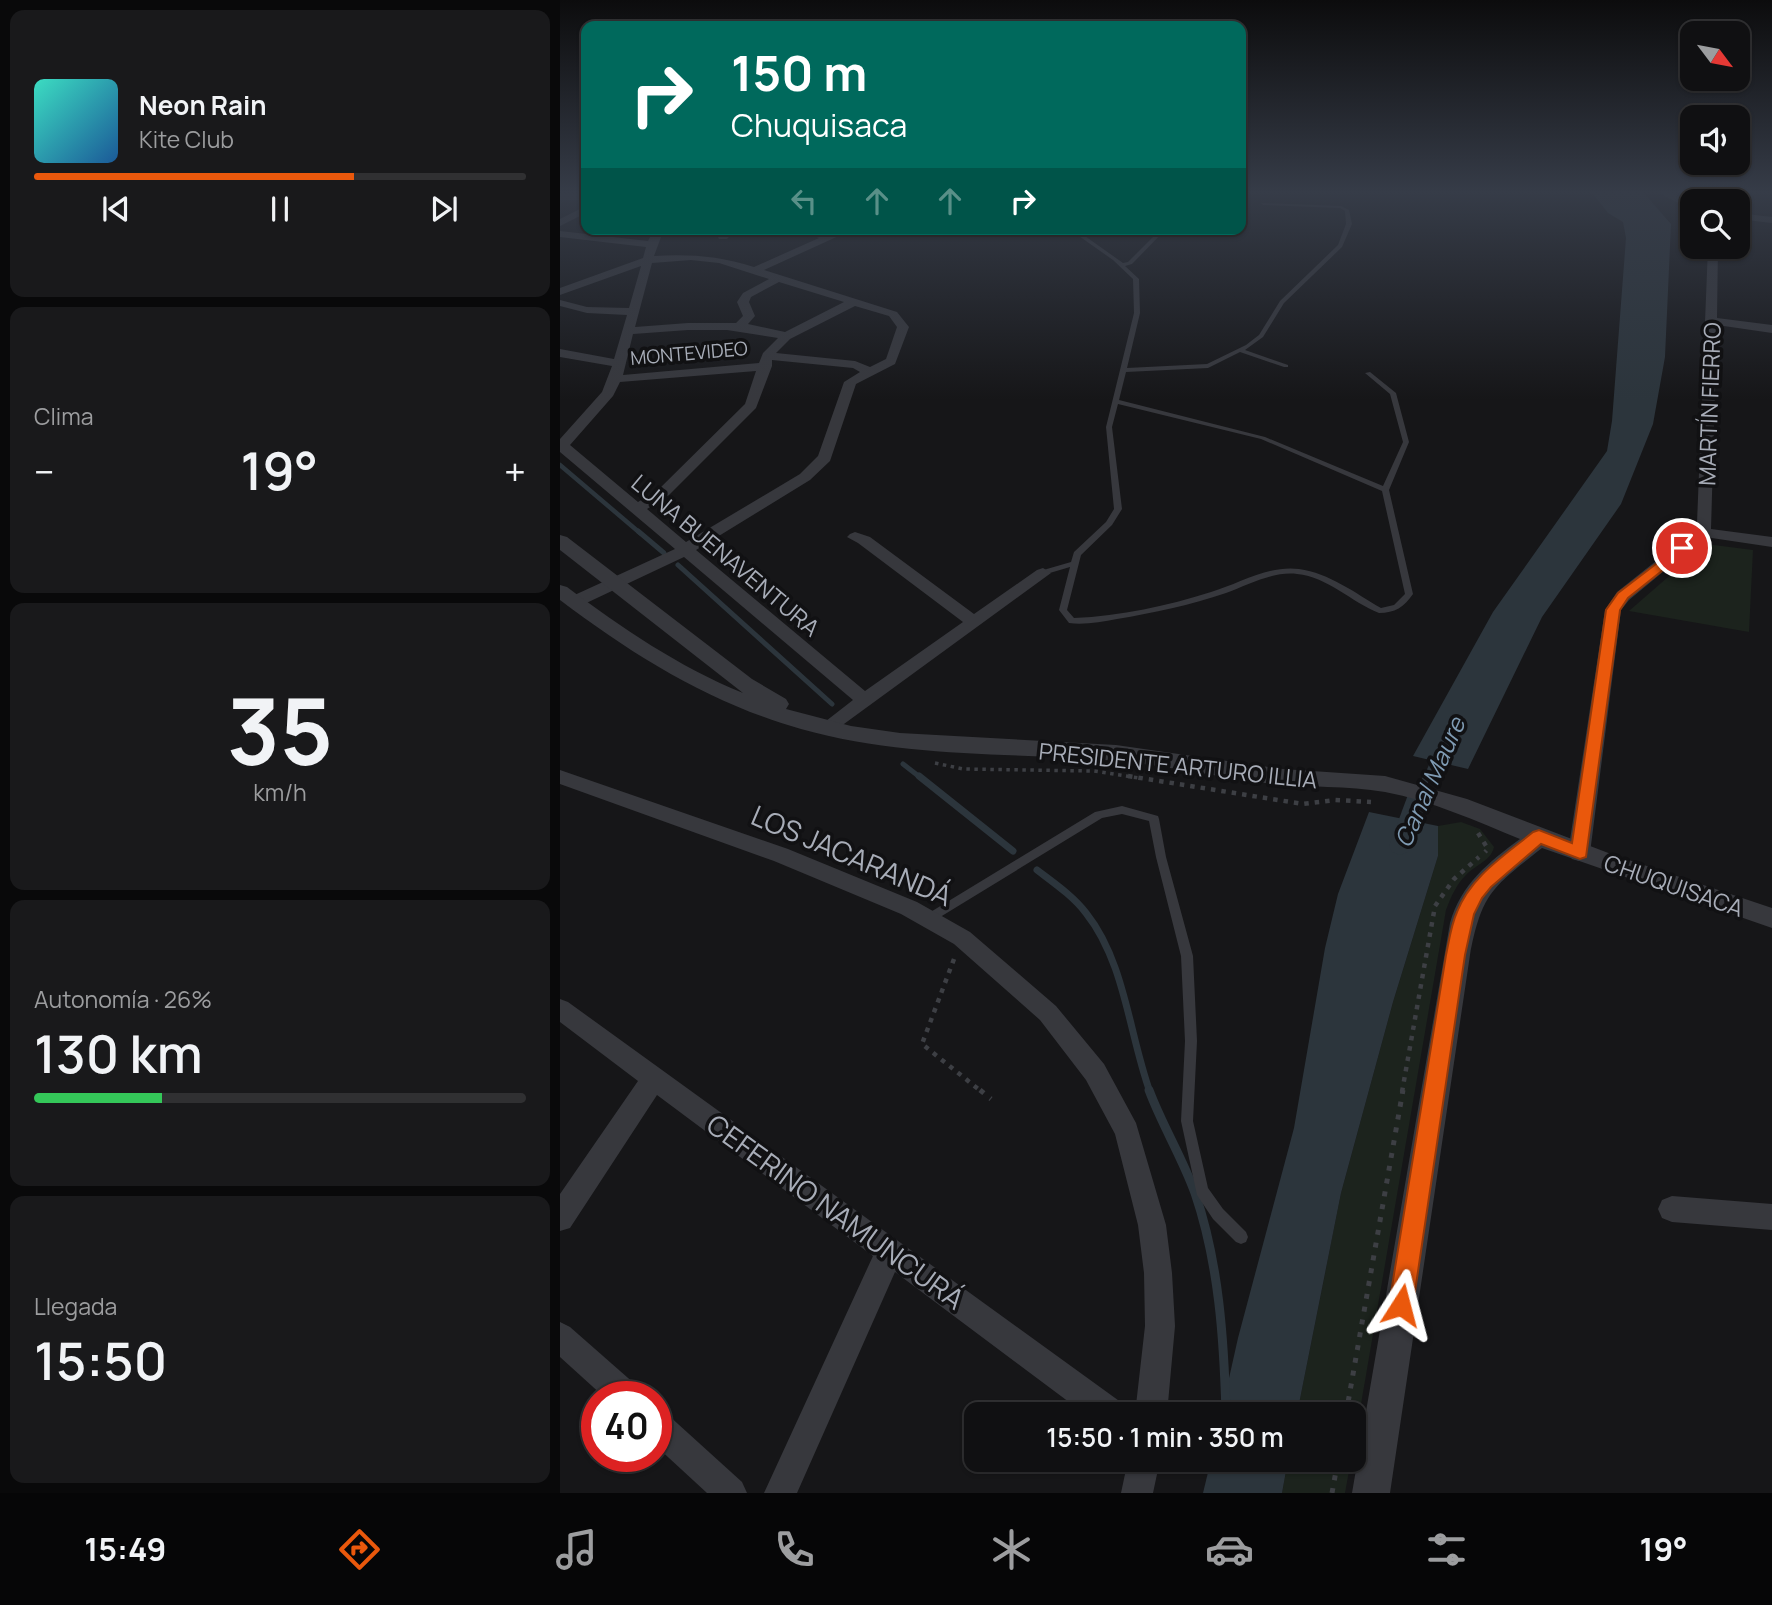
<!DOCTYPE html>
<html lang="es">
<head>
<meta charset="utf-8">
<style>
  body { margin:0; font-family:Manrope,sans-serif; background:#19191b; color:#f1f3f6; height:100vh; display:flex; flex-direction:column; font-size:26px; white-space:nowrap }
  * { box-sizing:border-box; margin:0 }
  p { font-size:23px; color:#9c9d9f }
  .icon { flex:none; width:38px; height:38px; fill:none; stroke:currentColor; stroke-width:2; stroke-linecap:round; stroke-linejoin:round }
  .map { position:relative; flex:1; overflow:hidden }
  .sheet { display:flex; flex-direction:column; gap:10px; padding:10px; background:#09090a; width:560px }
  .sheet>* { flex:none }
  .banner { position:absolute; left:21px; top:21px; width:665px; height:214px; border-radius:14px; box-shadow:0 2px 5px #0004,0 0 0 2px #303032; background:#00695c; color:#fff; overflow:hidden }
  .needle { width:46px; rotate:122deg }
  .tools { position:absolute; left:1120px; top:21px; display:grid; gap:14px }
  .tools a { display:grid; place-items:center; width:70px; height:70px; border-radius:14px; background:#101012; box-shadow:0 2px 5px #0004,0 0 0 2px #303032; font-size:35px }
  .speed { position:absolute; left:21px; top:1381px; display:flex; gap:14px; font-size:35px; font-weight:700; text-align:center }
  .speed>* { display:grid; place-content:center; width:91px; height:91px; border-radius:50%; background:#101012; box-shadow:0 2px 5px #0004,0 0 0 2px #303032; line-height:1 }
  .speed .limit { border:10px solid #d22; background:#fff; color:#111 }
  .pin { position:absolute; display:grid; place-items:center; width:60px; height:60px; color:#fff; margin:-30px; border:4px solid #fff; border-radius:50%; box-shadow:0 2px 7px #0007 }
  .me { position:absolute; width:77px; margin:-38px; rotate:9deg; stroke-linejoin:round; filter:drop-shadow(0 0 5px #0008) }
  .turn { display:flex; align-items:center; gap:24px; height:147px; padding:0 35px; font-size:32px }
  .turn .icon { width:91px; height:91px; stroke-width:2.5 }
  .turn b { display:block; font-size:49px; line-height:60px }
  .lanes { display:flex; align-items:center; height:66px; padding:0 35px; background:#0003; justify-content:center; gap:35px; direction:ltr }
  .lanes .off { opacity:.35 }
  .big { font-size:52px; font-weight:600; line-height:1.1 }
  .sheet .widget { flex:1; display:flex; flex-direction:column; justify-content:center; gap:10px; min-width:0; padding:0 24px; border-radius:14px; background:#19191b }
  .sheet .dial { align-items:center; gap:0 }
  .dial b { font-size:91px; line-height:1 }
  .song { display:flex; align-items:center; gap:21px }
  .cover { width:84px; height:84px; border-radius:10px; background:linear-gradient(135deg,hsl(170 70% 55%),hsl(210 70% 35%)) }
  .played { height:7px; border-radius:4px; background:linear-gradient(90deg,#ea580c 65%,#303032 65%) }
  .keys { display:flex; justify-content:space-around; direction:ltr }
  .heat { display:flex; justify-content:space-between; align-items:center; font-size:38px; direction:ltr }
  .charge { height:10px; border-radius:5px; background:linear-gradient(90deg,#34c759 26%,#303032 0) }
  .trip { position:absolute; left:404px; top:1402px; width:402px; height:70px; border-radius:14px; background:#101012; box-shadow:0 2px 5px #0004,0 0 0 2px #303032; font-weight:600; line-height:70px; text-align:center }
  .tabs { display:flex; height:112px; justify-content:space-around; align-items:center; background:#060607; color:#9c9d9f }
  .tabs .icon { width:49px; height:49px }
  .tabs .on { color:#ea580c }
  .tabs b { font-size:32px; color:#f1f3f6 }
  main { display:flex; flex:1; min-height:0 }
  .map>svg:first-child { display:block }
  .green { fill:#1c231d }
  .water { fill:#2c353c }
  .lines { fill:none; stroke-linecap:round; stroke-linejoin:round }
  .stream-far3 { stroke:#2c353c; stroke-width:4.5 }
  .stream-far2 { stroke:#2c353c; stroke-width:5 }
  .stream-far1 { stroke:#2c353c; stroke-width:7 }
  .stream { stroke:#2c353c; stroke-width:9 }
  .canal { fill:#2c353c; fill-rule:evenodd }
  .path-far2 { stroke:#3d3f44; stroke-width:3.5; stroke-dasharray:3.5 4.5; stroke-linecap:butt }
  .path-far1 { stroke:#3d3f44; stroke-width:4.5; stroke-dasharray:4.5 6; stroke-linecap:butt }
  .path { stroke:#3d3f44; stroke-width:5; stroke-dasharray:5 8; stroke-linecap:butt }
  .service { fill:#37383d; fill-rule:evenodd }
  .minor { fill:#37383d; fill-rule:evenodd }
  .tertiary { fill:#37383d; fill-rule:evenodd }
  .route { fill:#ea580c; stroke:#983908; stroke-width:2 }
  .labels { text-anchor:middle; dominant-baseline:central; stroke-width:7; stroke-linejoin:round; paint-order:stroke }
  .far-street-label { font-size:19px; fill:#a8adb8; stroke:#111113 }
  .street-label { font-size:23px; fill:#a8adb8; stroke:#111113 }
  .water-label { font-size:24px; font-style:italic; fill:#7f9bb3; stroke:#111113 }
  .near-street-label { font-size:28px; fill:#a8adb8; stroke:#111113 }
</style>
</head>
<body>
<main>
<section class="sheet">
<div class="widget">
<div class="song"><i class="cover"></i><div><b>Neon Rain</b><p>Kite Club</p></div></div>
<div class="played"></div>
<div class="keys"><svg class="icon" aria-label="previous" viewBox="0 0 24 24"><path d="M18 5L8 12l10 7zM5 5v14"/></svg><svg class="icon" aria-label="pause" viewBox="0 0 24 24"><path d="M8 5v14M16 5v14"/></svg><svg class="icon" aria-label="next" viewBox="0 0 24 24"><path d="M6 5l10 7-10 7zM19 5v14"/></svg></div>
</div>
<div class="widget"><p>Clima</p>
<div class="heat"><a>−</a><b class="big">19°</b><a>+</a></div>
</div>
<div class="widget dial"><b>35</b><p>km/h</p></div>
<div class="widget"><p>Autonomía · 26%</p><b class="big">130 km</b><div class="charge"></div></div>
<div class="widget"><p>Llegada</p><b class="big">15:50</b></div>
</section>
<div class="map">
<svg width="1212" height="1493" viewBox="0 0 1212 1493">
  <rect width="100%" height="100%" fill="#161618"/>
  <g class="green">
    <polygon points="1146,544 1193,550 1189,632 1069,611"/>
    <path d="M 901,822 L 920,829 L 934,847 C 931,861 915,865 906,875 C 896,885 891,897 886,910 L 795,1439 L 794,1414 L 737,1414 L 781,1193 L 833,1002 L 878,856 L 878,826 Z"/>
    <polygon points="728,1460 791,1460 785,1493 722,1493"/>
  </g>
  <g class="water">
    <polygon points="1031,191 1082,191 1111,224 1105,357 1093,424 1061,504 982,617 908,769 853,756 933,612 1047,451 1052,421 1066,238 1063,222 1048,213"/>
    <polygon points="809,812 878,826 878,856 833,1002 781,1193 737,1414 661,1414 678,1338 734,1128 765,948 778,894"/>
    <polygon points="651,1460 728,1460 722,1493 643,1493"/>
  </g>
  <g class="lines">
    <polyline class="stream-far3" points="0,465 80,533"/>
    <g class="stream-far2">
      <polyline points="78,531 104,553"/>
      <polyline points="118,565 272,704"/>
      <polyline points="343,764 361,778"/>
      <polyline points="866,778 876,755"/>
    </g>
    <g class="stream-far1">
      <polyline points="359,776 453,851"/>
      <polyline points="860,792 867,776"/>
      <path d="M 477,870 C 494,883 513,896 526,913 C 565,962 569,1034 590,1092"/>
    </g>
    <path class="stream" d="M 589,1090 C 602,1125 622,1157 635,1193 C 659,1263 664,1340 666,1414"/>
    <polygon class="canal" points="860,784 868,787 871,792 851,846 848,852 840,855 832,852 829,846 849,792 852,787"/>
    <polyline class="path-far2" points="375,763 403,769 534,771 579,778"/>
    <g class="path-far1">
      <polyline points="568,776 743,804 775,800 811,802"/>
      <polyline points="918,833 928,849 925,852"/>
      <polyline points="394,959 362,1044 422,1092"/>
      <polyline points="842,1092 875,906 894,879 919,857"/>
    </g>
    <g class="path">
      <polyline points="420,1090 431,1099"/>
      <polyline points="786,1414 843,1090"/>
      <polyline points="772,1493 778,1460"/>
    </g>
    <g class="service">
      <path d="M 701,203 L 781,206 L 789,210 L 792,224 L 782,247 L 724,303 L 703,337 L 685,350 L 728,365 L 728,367 L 724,367 L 680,352 L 648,368 L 566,372 L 559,400 L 705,437 L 823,486 L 843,442 L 830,394 L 805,373 L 810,372 L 836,393 L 849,442 L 829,490 L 853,594 C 844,607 835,613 819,613 C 791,602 768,577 737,574 C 713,571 688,585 666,593 C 631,605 593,613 557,619 C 541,622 524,625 509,623 L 499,610 L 510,567 L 483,575 L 479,573 L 480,571 L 511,562 L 514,552 L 546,522 L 554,509 L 546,427 L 574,313 L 573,279 L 553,260 L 509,229 L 515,229 L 563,263 L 568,262 L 601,229 L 606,229 L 572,264 L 565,266 L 579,279 L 580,313 L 567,368 L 647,364 L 686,345 L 699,335 L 720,301 L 778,245 L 786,224 L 785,211 L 780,208 L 703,205 ZM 558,404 L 701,439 L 822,491 L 845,594 L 834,605 L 821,608 C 795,593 769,573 739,569 C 708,565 679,584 651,592 C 607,606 561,616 514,618 L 507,610 L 521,555 L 552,525 L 562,509 L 552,427 Z"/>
      <polygon points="562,806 598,816 599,819 606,857 633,956 637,1041 633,1121 648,1188 663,1209 686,1232 688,1237 686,1242 681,1244 676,1242 653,1219 637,1195 621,1121 625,1041 621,956 596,857 589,821 562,814 542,818 372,922 368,923 364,922 362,919 364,916 535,812"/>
    </g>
    <g class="minor">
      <polygon points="1095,191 1108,191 1132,203 1132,210"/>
      <rect x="0" y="194" width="26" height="6"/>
      <polygon points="26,206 26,213 0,226 0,219"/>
      <polygon points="1178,213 1212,217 1212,223 1178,219"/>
      <path d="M 94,229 L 104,229 L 94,256 C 130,254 159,256 194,267 L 259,238 L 239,229 L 254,229 L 268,234 L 280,229 L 294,229 L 204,270 L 337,312 L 349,327 L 335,364 L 296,384 L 270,461 L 250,480 L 136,550 L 305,691 L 403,622 L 298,543 L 287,537 L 290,534 L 295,532 L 310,537 L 414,614 L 477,570 L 483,568 L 491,573 L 273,732 L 259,732 L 257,728 L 293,700 L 124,557 L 20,606 L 8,606 L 6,602 L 8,598 L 115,549 L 0,452 L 0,439 L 42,392 L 52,366 L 0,357 L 0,349 L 54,359 L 67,315 L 27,313 L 0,306 L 0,300 L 27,307 L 69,308 L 81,266 L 0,295 L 0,288 L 83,258 L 86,247 L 0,237 L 0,231 L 88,241 ZM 131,260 L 159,263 L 209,279 L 183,293 L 177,302 L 183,316 L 176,323 L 128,323 L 75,327 L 92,263 ZM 219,282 L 284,302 L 225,332 L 188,324 L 195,316 L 189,302 L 191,297 ZM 295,306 L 329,316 L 337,327 L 326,359 L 310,367 L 295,361 L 216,353 L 230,339 ZM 128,330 L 167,330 L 218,338 L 203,353 L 199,363 L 63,375 L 73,334 ZM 212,360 L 293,368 L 300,372 L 284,382 L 258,456 L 240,474 L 126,542 L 87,509 L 109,495 L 196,408 L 212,366 ZM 196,371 L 185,404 L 99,489 L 78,502 L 10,445 L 53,396 L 60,382 Z"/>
      <polygon points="165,229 176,229 167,239 159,239 158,237"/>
      <polygon points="1148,247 1158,247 1157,318 1212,325 1212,333 1157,325 1151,529 1212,537 1212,547 1145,537 1069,600 1061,610 1030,853 1026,859 1019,861 1012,859 1008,853 1045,610 1057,592 1135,530 1137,523"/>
      <polygon points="0,770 228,849 357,902 410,932 496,1006 544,1064 576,1123 606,1225 612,1273 615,1326 607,1414 575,1414 585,1326 584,1273 578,1225 555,1134 526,1080 480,1020 394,944 341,914 214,861 0,784"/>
      <polygon points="0,999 8,1002 562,1403 567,1414 525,1414 335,1272 237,1493 204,1493 313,1256 97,1095 10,1228 0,1231 0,1194 78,1081 0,1022"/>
      <polygon points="1112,1196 1212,1204 1212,1230 1112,1222 1102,1218 1098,1209 1102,1200"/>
      <polygon points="0,1322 10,1327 76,1385 80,1396 43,1396 0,1357"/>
      <polygon points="96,1409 107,1414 182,1482 187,1493 147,1493 96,1446"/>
      <polygon points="568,1460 600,1460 593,1493 561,1493"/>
    </g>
    <path class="tertiary" d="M 0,535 L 7,537 L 192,679 L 226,699 L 229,704 L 226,709 L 291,726 L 340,733 L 556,745 L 723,769 L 825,776 L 907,799 L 1051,854 L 1212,908 L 1212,928 L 982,848 C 933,887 922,892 910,955 L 830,1493 L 792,1493 L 890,923 C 901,884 929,862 960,839 C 916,821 872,801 825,792 C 783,785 740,788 698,782 C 642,774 587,762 530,759 C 433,753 336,756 241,729 C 152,704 74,656 0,600 L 0,585 L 7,587 C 62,628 119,667 183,693 L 0,550 Z"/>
  </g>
  <linearGradient id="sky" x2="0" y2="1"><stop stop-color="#0c0c0d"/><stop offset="0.48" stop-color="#363c48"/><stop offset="1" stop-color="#363c48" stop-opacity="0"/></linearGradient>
  <rect width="1212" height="400" fill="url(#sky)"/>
  <path class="route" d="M 1122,544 L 1129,548 L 1127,551 L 1068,598 L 1060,610 L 1026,857 L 1020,859 L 981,844 L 931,887 L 922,898 L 914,914 L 905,955 L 853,1305 L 849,1313 L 841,1317 L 832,1313 L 829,1305 L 886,955 C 889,941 891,925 897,912 C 911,876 944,856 973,832 L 979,830 L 1012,843 L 1046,610 L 1058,593 Z"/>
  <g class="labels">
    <g class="far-street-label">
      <text transform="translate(129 353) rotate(-5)">MONTEVIDEO</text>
    </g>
    <g class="street-label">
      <text transform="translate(1149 404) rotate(-88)">MARTÍN FIERRO</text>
      <text transform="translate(166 555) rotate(40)">LUNA BUENAVENTURA</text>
      <text transform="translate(618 765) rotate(6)">PRESIDENTE ARTURO ILLIA</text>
      <text transform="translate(1114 885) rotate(19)">CHUQUISACA</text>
    </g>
    <g class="water-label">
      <text transform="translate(869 782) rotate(-66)">Canal Maure</text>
    </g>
    <g class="near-street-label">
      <text transform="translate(292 855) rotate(23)">LOS JACARANDÁ</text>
      <text transform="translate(276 1211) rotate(36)">CEFERINO NAMUNCURÁ</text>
    </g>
  </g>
</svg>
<div class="tools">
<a><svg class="needle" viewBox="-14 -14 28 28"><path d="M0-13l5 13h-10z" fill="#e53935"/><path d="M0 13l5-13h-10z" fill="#9c9d9f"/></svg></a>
<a><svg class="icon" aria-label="sound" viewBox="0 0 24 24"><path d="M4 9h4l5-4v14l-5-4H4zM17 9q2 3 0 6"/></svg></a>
<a><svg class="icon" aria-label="search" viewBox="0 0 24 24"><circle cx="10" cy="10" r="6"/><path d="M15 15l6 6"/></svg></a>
</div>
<div class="speed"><div class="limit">40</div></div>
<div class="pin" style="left:1122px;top:548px;background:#d93025"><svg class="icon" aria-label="arrive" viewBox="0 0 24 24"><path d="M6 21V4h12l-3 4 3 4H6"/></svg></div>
<svg class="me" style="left:841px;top:1305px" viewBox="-20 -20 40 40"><path d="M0-17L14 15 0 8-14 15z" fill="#ea580c" stroke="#fff" stroke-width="4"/></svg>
<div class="trip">15:50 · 1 min · 350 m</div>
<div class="banner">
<div class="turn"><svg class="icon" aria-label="right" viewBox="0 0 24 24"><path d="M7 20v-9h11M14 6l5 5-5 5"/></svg><div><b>150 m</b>Chuquisaca</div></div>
<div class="lanes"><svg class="icon off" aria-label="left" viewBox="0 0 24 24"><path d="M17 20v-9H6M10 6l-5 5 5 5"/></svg><svg class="icon off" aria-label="ahead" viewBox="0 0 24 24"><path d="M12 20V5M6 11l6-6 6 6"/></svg><svg class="icon off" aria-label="ahead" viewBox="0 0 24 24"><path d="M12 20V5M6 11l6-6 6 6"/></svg><svg class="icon" aria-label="right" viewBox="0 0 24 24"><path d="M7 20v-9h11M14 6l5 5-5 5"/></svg></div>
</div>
</div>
</main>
<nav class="tabs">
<b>15:49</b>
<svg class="icon on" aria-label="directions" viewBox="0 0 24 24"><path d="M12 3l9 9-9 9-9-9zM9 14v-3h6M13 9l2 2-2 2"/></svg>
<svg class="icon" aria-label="music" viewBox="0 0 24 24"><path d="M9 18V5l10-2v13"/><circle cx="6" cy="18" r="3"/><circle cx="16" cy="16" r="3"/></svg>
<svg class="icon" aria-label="phone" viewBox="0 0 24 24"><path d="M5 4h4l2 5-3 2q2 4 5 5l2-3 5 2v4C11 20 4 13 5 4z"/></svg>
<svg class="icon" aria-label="climate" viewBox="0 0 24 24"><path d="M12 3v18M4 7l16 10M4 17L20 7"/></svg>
<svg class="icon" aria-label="car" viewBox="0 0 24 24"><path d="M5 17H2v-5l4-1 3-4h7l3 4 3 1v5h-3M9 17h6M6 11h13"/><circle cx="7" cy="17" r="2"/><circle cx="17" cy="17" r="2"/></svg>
<svg class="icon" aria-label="filters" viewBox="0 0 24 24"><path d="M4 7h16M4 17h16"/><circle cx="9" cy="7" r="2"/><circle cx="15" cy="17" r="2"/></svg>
<b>19°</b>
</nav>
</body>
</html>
